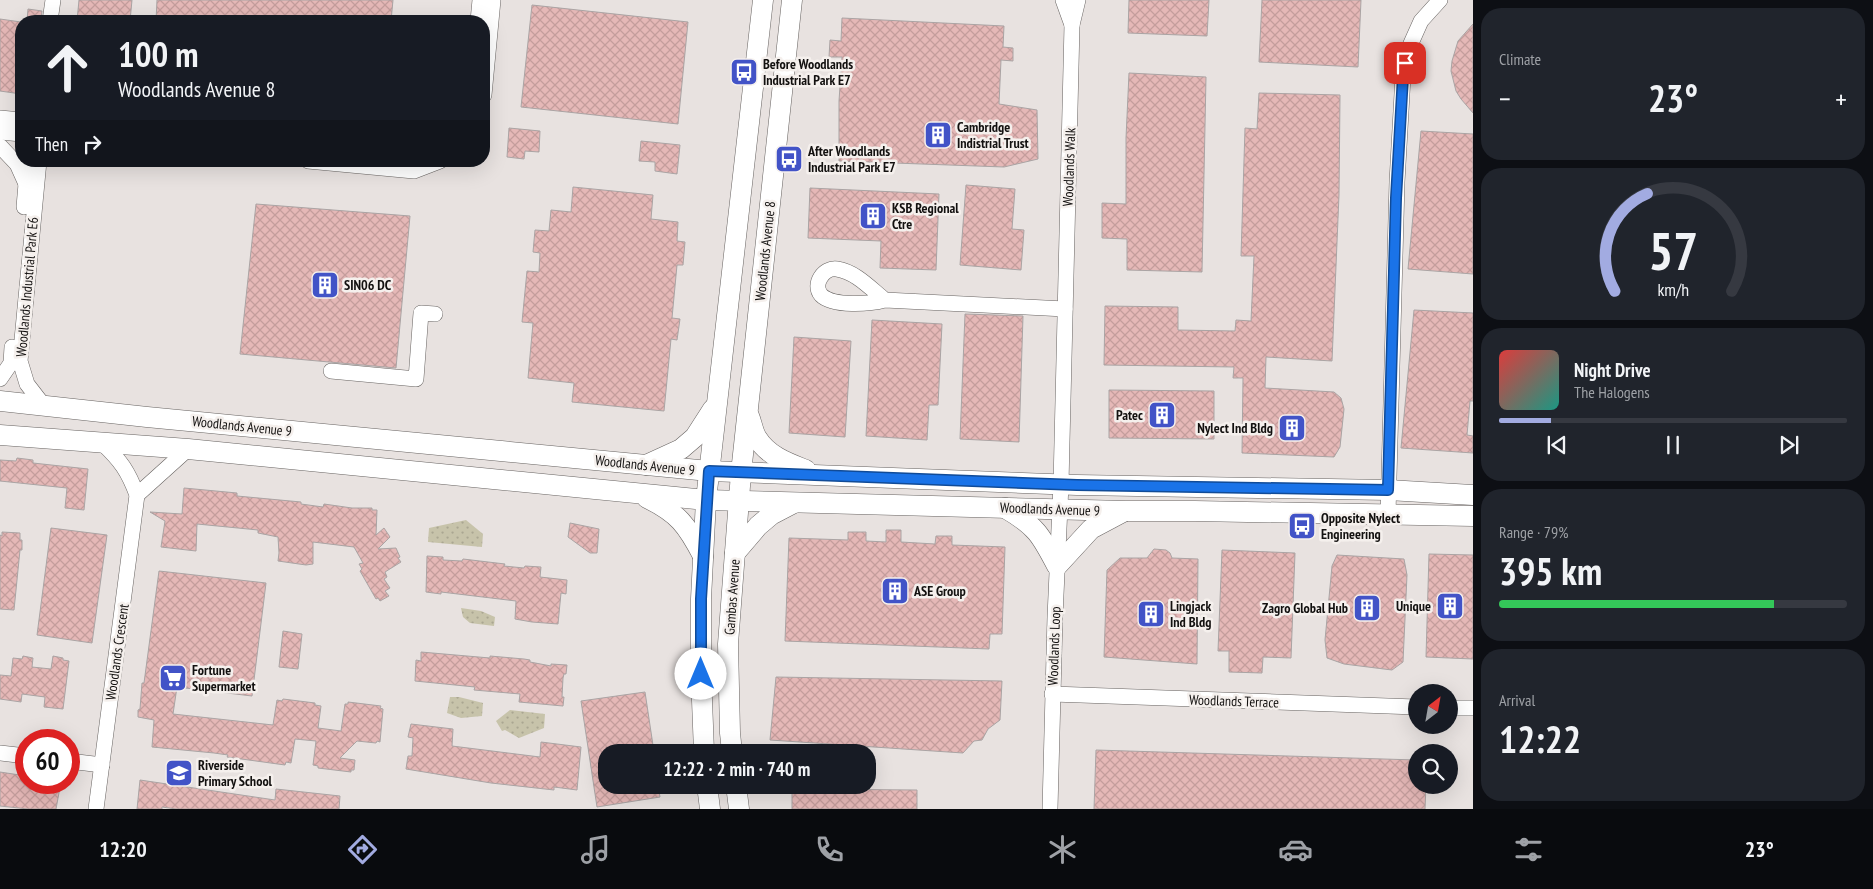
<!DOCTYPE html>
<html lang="en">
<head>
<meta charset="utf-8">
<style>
  body { margin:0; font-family:"PT Sans Narrow",sans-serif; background:#20242c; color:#f1f3f6; height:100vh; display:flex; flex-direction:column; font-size:19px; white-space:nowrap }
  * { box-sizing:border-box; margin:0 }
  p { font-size:16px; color:#9ea1a6 }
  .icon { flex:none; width:28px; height:28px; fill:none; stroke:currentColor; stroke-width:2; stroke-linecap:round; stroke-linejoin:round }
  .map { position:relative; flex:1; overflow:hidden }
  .panel { display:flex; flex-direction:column; gap:8px; padding:8px; background:#0d0f14; width:400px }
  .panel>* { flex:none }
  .guide { position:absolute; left:15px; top:15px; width:475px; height:152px; border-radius:20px; box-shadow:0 5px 20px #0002; background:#171b24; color:#f1f3f6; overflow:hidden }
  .needle { width:32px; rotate:31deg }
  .controls { position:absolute; left:1408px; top:684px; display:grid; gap:10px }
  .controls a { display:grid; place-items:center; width:50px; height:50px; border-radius:50%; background:#171b24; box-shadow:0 5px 20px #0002; font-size:25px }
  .speed { position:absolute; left:15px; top:729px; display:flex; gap:10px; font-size:25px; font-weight:700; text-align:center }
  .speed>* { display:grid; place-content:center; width:65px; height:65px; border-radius:50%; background:#171b24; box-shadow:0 5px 20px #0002; line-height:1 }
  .speed .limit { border:8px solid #d22; background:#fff; color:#111 }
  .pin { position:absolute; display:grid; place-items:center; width:42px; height:42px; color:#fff; margin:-21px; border-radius:10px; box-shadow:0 2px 8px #0006 }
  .me { position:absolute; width:55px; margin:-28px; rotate:0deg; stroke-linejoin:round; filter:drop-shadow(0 0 4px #0008) }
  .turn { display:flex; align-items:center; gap:18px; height:105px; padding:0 20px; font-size:22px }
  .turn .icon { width:65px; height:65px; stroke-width:2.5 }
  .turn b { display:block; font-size:35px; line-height:42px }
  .then { display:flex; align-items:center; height:48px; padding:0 20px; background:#0003; gap:10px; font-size:19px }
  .big { font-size:38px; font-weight:700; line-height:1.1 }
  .panel .tile { flex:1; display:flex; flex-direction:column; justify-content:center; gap:8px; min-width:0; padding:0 18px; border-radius:20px; background:#20242c }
  .panel .dial { align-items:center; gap:0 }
  .dial svg { height:130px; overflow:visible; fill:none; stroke:#363941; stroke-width:7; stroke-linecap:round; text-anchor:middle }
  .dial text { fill:#f1f3f6; stroke:none }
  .song { display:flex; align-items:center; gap:15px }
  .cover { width:60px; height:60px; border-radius:8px; background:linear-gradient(135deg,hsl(0 70% 55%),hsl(170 70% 35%)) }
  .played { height:5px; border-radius:2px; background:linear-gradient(90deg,#a2abe1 15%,#363941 15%) }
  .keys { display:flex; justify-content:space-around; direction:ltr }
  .heat { display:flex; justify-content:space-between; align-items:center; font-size:28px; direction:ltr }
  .charge { height:8px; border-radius:4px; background:linear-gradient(90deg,#34c759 79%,#363941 0) }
  .trip { position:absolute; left:598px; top:744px; width:278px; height:50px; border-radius:20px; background:#171b24; box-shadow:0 5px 20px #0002; font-weight:700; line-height:50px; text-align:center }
  .menu { display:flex; height:80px; justify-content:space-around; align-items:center; background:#090b0e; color:#9ea1a6 }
  .menu .icon { width:35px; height:35px }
  .menu .selected { color:#a2abe1 }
  .menu b { font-size:22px; color:#f1f3f6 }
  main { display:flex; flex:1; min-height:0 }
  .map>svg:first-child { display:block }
  .park { fill:url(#park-dots) }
  .building { fill:url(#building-cross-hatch); stroke:#aaa4a4 }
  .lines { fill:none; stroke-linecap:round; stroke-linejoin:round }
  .minor-casing { stroke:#676361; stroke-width:16 }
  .major-casing { stroke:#676361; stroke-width:21 }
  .minor { stroke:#fff; stroke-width:15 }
  .major { stroke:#fff; stroke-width:20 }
  .route-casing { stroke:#114b97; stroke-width:12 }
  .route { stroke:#1a73e8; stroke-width:9 }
  .labels { text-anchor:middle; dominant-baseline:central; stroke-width:5; stroke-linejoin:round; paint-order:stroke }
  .poi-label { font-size:14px; font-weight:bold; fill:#131110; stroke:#f5f0ed; text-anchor:start }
  .street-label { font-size:14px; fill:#131110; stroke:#f5f0ed }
</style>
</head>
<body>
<main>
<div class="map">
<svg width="1473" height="809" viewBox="0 0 1473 809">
  <defs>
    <pattern id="park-dots" width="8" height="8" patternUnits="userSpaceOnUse" patternTransform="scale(1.25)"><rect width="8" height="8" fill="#c7c3aa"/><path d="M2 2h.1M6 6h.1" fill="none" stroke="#aaa691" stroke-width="1.8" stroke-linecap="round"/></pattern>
    <pattern id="building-cross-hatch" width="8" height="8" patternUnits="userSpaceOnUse" patternTransform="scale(1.25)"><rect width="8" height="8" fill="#e5b8b7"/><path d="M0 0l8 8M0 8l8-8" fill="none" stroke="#c49d9c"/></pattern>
  </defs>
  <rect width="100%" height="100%" fill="#e8e2e0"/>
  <g class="park">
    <polygon points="466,520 483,534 482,547 428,542 429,528"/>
    <polygon points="461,608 481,611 495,617 494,626 470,623 463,617"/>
    <polygon points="450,697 459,697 483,703 482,716 461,718 447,713"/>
    <polygon points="510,710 545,714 544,728 519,738 505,730 502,731 496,721"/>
  </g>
  <g class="building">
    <polygon points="79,0 132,0 130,21 77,21"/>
    <polygon points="157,0 393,0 391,21 156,21"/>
    <polygon points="1129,0 1209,0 1207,36 1128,33"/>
    <polygon points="1262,0 1361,0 1358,67 1259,62"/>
    <polygon points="532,5 688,22 678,124 521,107"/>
    <polygon points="28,9 42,11 41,21 27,21"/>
    <polygon points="842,18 1004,26 1003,47 1013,48 1013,61 1001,60 999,104 1037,110 1038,159 1004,167 839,161 839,101 842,57 829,57 830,40 841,41"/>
    <polygon points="0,19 21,22 21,94 0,91"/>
    <polygon points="1473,24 1473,113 1461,99 1456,91 1451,71 1452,61 1458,41"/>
    <polygon points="1129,73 1206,77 1202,272 1127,270 1127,239 1102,238 1102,203 1126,204 1126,138"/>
    <polygon points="1259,93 1340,95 1339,195 1332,361 1266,357 1265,388 1334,392 1341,398 1344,409 1340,447 1334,457 1242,453 1243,378 1233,378 1234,367 1104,365 1105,306 1178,307 1178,330 1235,331 1236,320 1251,321 1254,256 1241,256 1245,128 1257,129"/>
    <polygon points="509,128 540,131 539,152 525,151 524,159 507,157"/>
    <polygon points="1421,131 1473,134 1473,274 1408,269"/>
    <polygon points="641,141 680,145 677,174 655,171 655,162 639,161"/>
    <polygon points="966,185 1015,189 1012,229 1024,230 1021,270 960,265"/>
    <polygon points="573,187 653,195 651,219 678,222 677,241 685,242 683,265 677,265 672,318 680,319 677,340 671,339 664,411 572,402 574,383 528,378 533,323 522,322 527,271 539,272 540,253 533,252 535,230 549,231 551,210 571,212"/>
    <polygon points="810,188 939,194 936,270 880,268 881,241 808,238"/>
    <polygon points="256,204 410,216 396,368 240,354"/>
    <polygon points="1414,310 1473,313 1473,401 1470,401 1467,435 1473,436 1473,453 1401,448"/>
    <polygon points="965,314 1023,316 1019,442 960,439"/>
    <polygon points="872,320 942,324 938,405 929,405 927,440 866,436"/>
    <polygon points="794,337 851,341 845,437 789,433"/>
    <polygon points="1109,390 1214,391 1214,439 1109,438"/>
    <polygon points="17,458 33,460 33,463 88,469 84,510 65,508 67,488 0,481 0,460 16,461"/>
    <polygon points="184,488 237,493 237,496 301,502 301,504 323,507 324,504 352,508 372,508 372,510 377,510 376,535 384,528 390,537 378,549 396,548 400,557 398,558 401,562 385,572 387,577 384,579 390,588 385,591 389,596 380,601 378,598 376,599 360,571 362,569 359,564 363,563 354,547 313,542 313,564 306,565 278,561 279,553 278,537 258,533 258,530 197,524 196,551 161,547 165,521 150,512 182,514"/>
    <polygon points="570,523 599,529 597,553 590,553 568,537"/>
    <polygon points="51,528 107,535 92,643 37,635"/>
    <polygon points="886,530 901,530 901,542 935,544 936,536 952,536 952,545 1005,547 1002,634 990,634 989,649 785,641 789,538 848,540 848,532 866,532 866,541 886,542"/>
    <polygon points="2,532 20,533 20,540 22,540 22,550 20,550 14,610 0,609 0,535 2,536"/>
    <polygon points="1154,549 1166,550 1170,553 1172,558 1198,559 1197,664 1104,657 1107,570 1120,558 1147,558"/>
    <polygon points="1222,550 1295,553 1291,658 1263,657 1262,673 1229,672 1229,651 1218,651"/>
    <polygon points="1429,554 1473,555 1473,659 1426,657"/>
    <polygon points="1337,555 1404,559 1407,575 1403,662 1392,670 1344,664 1327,658 1325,640 1332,566"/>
    <polygon points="427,556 443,557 443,560 462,561 463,559 505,564 504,566 524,568 525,566 541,567 540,577 567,580 566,594 561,593 558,624 532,622 515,619 516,601 441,592 441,594 426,592"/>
    <polygon points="159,571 266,583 252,696 177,687 173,714 273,725 277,700 282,701 283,699 315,703 315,705 321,706 318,728 341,731 345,704 348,704 348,702 381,706 380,708 383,709 380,742 377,741 376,743 357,741 340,758 355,760 354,770 351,770 351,772 318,768 318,766 313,765 316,741 295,739 291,763 286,762 285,765 227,757 228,755 214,753 152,747 154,720 138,717 138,710 140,709 142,683 144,683"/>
    <polygon points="283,631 302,634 298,669 279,667"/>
    <polygon points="421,652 490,658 490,656 524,659 530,660 530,662 551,666 551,664 567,665 566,674 564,674 563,678 562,697 564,697 563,706 519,702 520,694 474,690 475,687 415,681 416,660 421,661"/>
    <polygon points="23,656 33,658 32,667 51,669 53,656 63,658 63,660 69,661 63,709 44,707 45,697 22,694 21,702 0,699 0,675 11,676 13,658 22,659"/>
    <polygon points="776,677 1002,681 1000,720 988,729 982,740 974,741 963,753 770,740"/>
    <polygon points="645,692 654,752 606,752 606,785 658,785 660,797 597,807 581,701"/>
    <polygon points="411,724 453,729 452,746 540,757 541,742 581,747 577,790 554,787 554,790 491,783 406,769 408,756 412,756 413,738 408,737"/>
    <polygon points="1096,750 1416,760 1416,785 1426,785 1425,809 1094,809"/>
    <polygon points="0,772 26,776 26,782 61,782 56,809 28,809 0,806"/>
    <polygon points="140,780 275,800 276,789 340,796 339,809 176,809 162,807 162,809 137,809"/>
    <polygon points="792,789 917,790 917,809 792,809"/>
  </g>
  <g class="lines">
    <g class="minor-casing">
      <g id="minor">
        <polyline points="1063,0 1072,25"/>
        <polyline points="50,21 53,0"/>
        <polyline points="478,21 480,0"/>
        <polyline points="484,95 493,0"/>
        <polyline points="0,118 21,120"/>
        <polyline points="0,132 21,134"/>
        <polyline points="0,146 17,164 26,184"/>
        <polyline points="39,161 20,361 27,384 44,406"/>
        <polyline points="308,161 414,171 440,161"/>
        <polyline points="24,207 28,161"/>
        <path d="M 885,300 C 870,288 856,272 837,269 C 824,267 812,284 821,295 C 833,307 870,304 885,300 L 1065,309"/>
        <polyline points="331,371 416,379 421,313 435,314"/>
        <polyline points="0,379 11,363 12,347"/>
        <polyline points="137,495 188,449"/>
        <polyline points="1388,514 1397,182 1403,76 1408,50 1421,21 1440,0"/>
        <polyline points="1052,694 1416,707"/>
        <polyline points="1449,708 1473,708"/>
        <polyline points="0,753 26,756"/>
        <polyline points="69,761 102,765"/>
        <path d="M 96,809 L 137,495 C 128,471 121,461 102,443"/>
        <polyline points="1050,809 1055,617 1061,484 1072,25 1078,0"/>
      </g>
    </g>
    <g class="major-casing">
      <g id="major">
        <polyline points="0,401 147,417 709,471 1077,485 1388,490 1473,495"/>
        <path d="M 749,416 C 752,423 753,432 757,438 C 768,456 788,463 806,470"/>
        <polyline points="0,435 188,449 706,500 1125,511 1195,511 1473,516"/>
        <polyline points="646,465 681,449 695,437 713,409"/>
        <path d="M 647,498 C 678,513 687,525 703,556"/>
        <path d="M 1005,508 C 1036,526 1041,535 1057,566 L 1091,529 L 1123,512"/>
        <polyline points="735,553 758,526 771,515 794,503"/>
        <polyline points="704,752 701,674 701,599 706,500 763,0"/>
        <polyline points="732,752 730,733 728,644 741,473 792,0"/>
        <polyline points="707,785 710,809"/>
        <polyline points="736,785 739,809"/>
      </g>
    </g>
    <use href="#minor" class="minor"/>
    <use href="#major" class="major"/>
  </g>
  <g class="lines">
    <g class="route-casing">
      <polyline id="route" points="701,674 701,599 709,471 1077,485 1388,490 1396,198 1403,76 1405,63"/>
    </g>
    <use href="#route" class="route"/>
  </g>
  <defs>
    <g id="bus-square" transform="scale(1.4375)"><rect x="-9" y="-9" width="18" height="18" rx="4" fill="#4253c7" stroke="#f5f0ed"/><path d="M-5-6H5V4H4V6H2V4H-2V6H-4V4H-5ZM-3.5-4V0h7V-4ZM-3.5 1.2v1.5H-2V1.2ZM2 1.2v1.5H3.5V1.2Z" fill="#fff"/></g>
    <g id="building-square" transform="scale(1.4375)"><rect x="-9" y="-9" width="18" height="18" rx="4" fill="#4253c7" stroke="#f5f0ed"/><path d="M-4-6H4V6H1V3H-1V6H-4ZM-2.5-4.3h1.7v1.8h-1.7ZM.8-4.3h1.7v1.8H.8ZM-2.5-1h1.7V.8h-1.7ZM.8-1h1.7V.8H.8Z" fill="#fff"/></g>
    <g id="supermarket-square" transform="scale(1.4375)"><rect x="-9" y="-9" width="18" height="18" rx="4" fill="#4253c7" stroke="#f5f0ed"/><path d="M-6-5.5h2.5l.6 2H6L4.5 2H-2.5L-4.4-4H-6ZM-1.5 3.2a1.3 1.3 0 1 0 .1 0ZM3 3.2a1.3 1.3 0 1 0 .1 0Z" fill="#fff"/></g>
    <g id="school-square" transform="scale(1.4375)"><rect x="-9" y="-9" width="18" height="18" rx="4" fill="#4253c7" stroke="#f5f0ed"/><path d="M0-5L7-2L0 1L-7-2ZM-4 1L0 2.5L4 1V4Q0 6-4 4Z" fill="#fff"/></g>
  </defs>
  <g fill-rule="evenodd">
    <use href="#bus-square" x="744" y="72"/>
    <use href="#building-square" x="938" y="135"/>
    <use href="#bus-square" x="789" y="159"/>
    <use href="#building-square" x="873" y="216"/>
    <use href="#building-square" x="325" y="285"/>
    <use href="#building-square" x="1162" y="415"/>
    <use href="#building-square" x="1292" y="428"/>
    <use href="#bus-square" x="1302" y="526"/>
    <use href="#building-square" x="895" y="591"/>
    <use href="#building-square" x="1450" y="606"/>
    <use href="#building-square" x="1367" y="608"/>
    <use href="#building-square" x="1151" y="614"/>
    <use href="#supermarket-square" x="173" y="678"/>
    <use href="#school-square" x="179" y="773"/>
  </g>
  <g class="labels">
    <g class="poi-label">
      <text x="763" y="64">Before Woodlands<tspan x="763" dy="16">Industrial Park E7</tspan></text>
      <text x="957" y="127">Cambridge<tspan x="957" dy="16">Indistrial Trust</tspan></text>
      <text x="808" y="151">After Woodlands<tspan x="808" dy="16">Industrial Park E7</tspan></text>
      <text x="892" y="208">KSB Regional<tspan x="892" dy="16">Ctre</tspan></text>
      <text x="344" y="285">SIN06 DC</text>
      <text x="1143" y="415" text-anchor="end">Patec</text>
      <text x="1273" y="428" text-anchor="end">Nylect Ind Bldg</text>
      <text x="1321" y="518">Opposite Nylect<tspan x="1321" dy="16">Engineering</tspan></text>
      <text x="914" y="591">ASE Group</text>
      <text x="1170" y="606">Lingjack<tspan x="1170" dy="16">Ind Bldg</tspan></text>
      <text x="1431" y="606" text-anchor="end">Unique</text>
      <text x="1348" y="608" text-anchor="end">Zagro Global Hub</text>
      <text x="192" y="670">Fortune<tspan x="192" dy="16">Supermarket</tspan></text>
      <text x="198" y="765">Riverside<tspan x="198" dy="16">Primary School</tspan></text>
    </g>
    <g class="street-label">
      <text transform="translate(1069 167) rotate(-88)">Woodlands Walk</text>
      <text transform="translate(765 251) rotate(-84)">Woodlands Avenue 8</text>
      <text transform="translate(27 287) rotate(-85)">Woodlands Industrial Park E6</text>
      <text transform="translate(242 426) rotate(6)">Woodlands Avenue 9</text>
      <text transform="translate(645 465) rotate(6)">Woodlands Avenue 9</text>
      <text transform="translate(1050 509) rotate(2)">Woodlands Avenue 9</text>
      <text transform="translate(732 597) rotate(-86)">Gambas Avenue</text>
      <text transform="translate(1054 646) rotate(-88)">Woodlands Loop</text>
      <text transform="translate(117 652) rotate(-82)">Woodlands Crescent</text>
      <text transform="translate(1234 701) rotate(2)">Woodlands Terrace</text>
    </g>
  </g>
</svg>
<div class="controls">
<a><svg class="needle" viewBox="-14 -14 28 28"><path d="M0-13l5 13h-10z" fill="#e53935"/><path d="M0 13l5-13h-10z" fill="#9ea1a6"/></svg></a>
<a><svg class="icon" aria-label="search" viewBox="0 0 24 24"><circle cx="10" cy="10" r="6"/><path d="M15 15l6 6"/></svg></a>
</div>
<div class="speed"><div class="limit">60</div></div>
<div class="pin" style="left:1405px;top:63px;background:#d93025"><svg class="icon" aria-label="arrive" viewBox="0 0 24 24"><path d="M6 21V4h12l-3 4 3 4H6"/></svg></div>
<svg class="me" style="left:701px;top:674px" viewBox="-20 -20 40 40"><circle r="19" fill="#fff"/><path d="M0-13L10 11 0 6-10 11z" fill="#1a73e8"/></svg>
<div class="trip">12:22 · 2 min · 740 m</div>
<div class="guide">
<div class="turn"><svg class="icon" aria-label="ahead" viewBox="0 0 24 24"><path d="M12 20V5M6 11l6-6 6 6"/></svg><div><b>100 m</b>Woodlands Avenue 8</div></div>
<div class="then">Then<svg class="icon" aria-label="right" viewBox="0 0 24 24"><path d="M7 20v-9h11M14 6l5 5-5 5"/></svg></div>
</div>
</div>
<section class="panel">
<div class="tile"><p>Climate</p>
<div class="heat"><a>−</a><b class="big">23°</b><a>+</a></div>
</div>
<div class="tile dial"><svg viewBox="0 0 100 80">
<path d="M14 69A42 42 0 1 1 86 69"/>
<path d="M14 69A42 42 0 0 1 34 9" stroke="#a2abe1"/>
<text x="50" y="56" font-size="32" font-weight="700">57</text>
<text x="50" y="72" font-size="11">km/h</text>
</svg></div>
<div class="tile">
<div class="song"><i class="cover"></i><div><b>Night Drive</b><p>The Halogens</p></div></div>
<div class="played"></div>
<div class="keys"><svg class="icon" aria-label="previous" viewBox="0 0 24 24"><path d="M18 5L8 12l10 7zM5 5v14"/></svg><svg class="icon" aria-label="pause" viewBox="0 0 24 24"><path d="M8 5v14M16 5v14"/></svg><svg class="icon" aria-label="next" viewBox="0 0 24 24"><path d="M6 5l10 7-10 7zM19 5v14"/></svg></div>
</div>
<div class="tile"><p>Range · 79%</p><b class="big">395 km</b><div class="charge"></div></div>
<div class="tile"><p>Arrival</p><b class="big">12:22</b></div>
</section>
</main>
<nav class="menu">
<b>12:20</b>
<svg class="icon selected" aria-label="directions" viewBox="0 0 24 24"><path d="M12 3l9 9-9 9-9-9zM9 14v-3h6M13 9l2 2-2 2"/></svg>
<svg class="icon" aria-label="music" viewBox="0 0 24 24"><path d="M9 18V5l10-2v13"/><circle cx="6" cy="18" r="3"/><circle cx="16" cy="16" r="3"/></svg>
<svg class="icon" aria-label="phone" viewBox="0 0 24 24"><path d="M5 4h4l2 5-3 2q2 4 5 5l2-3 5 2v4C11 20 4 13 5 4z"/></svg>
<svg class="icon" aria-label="climate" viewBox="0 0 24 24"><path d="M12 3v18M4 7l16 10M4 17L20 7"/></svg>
<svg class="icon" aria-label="car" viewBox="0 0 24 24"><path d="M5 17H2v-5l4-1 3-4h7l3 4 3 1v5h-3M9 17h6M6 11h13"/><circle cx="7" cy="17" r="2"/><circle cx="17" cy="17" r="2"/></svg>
<svg class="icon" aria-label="filters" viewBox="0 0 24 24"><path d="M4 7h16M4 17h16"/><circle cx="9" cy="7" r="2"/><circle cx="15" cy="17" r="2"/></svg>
<b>23°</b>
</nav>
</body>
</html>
